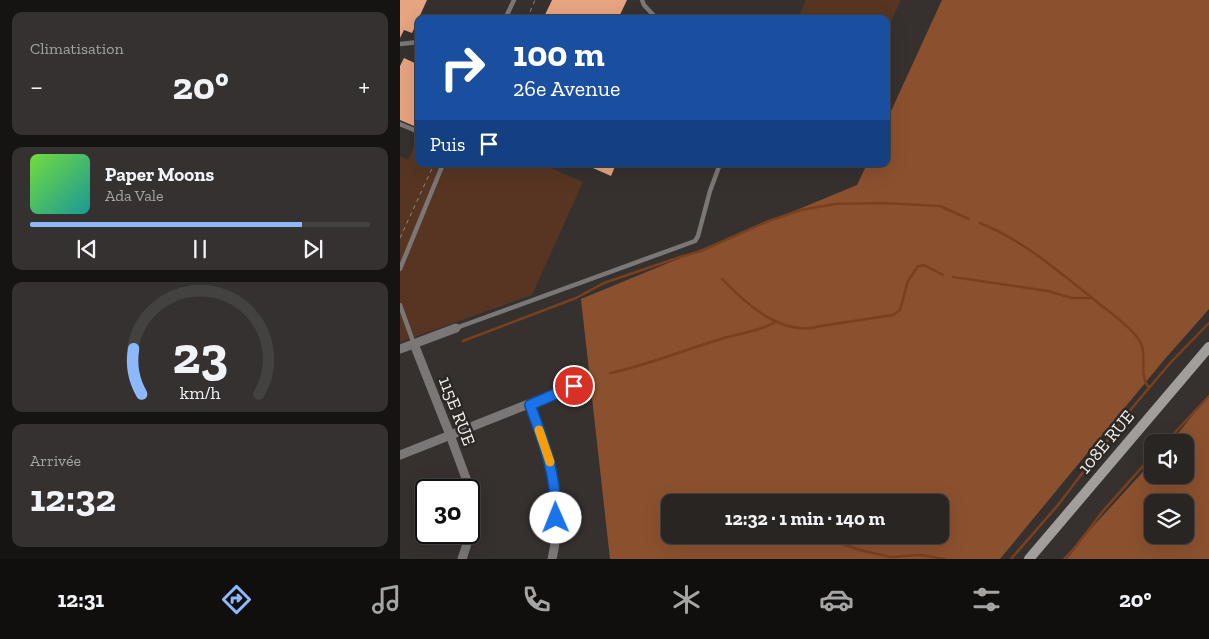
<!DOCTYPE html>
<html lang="fr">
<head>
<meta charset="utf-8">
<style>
  body { margin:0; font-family:"Zilla Slab",serif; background:#343130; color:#f1f3f6; height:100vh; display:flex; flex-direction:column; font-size:19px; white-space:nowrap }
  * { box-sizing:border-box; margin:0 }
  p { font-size:16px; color:#a5a5a6 }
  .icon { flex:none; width:28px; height:28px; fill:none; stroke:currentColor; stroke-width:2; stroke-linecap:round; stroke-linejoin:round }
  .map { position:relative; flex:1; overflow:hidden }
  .side { display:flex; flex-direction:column; gap:12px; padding:12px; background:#161413; width:400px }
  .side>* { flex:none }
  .top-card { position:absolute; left:15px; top:15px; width:475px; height:152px; border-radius:10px; box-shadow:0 5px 20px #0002,0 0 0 1px #444241; background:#1a4fa0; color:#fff; overflow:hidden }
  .fabs { position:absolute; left:744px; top:434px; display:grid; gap:10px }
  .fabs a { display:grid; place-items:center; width:50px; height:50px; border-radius:10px; background:#282523; box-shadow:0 5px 20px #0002,0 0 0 1px #444241; font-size:25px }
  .speed { position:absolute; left:15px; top:479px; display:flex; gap:10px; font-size:25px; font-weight:700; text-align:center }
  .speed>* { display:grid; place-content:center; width:65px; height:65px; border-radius:50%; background:#282523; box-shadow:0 5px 20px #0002,0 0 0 1px #444241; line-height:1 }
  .speed .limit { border:2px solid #111; border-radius:8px; background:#fff; color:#111 }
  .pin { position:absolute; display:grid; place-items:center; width:42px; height:42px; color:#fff; margin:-21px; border:2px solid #fff; border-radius:50%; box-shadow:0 1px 5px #0007 }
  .me { position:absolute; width:55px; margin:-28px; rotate:359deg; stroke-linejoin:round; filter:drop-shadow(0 0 4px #0008) }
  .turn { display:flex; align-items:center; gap:18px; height:105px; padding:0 15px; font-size:22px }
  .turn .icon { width:65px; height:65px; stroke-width:2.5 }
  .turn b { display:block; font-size:35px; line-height:42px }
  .then { display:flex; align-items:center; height:48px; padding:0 15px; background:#0003; gap:10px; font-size:19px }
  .big { font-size:38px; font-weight:700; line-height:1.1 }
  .side .widget { flex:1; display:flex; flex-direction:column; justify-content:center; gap:8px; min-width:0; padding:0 18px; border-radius:10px; background:#343130 }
  .side .dial { align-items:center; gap:0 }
  .dial svg { height:130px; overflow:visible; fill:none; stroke:#444241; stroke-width:7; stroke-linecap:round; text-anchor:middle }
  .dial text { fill:#f1f3f6; stroke:none }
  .song { display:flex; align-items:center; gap:15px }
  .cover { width:60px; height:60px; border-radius:8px; background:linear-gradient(135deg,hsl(100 70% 55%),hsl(180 70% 35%)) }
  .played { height:5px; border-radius:2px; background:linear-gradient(90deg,#8db9fc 80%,#444241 80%) }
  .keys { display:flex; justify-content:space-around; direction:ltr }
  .heat { display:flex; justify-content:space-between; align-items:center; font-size:28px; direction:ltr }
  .trip { position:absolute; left:261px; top:494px; width:288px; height:50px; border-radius:10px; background:#282523; box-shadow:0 5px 20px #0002,0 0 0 1px #444241; font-weight:700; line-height:50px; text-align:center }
  .tabs { display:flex; height:80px; justify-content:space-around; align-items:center; background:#100f0e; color:#a5a5a6 }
  .tabs .icon { width:35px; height:35px }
  .tabs .active { color:#8db9fc }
  .tabs b { font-size:22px; color:#f1f3f6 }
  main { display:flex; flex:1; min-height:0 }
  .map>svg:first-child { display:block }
  .green { fill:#573522 }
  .forest { fill:#8b512f; fill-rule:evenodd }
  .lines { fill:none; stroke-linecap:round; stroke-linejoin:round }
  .stream { stroke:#79401e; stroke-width:2.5 }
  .building { fill:#e6a481 }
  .path { stroke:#8a8684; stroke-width:1; stroke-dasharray:4 4; stroke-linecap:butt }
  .lane { stroke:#7a7776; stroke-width:4.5 }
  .street { stroke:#7a7776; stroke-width:9 }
  .secondary { stroke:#a29e9c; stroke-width:10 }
  .route-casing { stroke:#114b97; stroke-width:12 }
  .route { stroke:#1a73e8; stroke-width:9 }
  .slow { stroke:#f59e0b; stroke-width:9 }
  .labels { text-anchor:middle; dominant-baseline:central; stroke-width:5; stroke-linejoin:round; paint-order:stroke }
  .street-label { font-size:18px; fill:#f3f0ee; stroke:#2c2825 }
</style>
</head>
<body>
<main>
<section class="side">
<div class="widget"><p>Climatisation</p>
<div class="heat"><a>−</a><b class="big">20°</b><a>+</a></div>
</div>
<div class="widget">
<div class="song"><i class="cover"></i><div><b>Paper Moons</b><p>Ada Vale</p></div></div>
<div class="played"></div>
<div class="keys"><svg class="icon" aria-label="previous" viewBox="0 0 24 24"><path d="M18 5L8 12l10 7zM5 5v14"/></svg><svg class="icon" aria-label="pause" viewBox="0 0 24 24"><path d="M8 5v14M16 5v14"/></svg><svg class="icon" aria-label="next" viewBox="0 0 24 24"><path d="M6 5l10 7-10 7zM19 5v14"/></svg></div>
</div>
<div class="widget dial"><svg viewBox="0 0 100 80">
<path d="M14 69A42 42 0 1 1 86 69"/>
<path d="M14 69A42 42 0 0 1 9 41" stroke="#8db9fc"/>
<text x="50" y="56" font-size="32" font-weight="700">23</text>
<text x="50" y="72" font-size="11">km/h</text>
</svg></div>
<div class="widget"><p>Arrivée</p><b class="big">12:32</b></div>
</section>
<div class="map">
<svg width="809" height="559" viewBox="0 0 809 559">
  <rect width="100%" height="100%" fill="#36312f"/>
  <g class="green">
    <polygon points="406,0 501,0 486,32 486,19 398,19"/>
    <polygon points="16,142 19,144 19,164 142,164 183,182 132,295 0,342 0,156 8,160"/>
  </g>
  <g class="forest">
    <path d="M 542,0 L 809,0 L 809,309 L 764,360 L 600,559 L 210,559 L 181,299 L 457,185 L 467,164 L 486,164 L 486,122 ZM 270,502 L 540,502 L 540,535 L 270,535 Z"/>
    <path d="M 809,395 L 809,559 L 663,559 L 752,462 L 752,475 L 785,475 L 785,442 L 771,442 ZM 752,502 L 785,502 L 785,535 L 752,535 Z"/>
  </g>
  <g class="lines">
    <g class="stream">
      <path d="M 580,223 C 624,241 654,268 691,297 C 706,310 725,322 737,337 C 750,352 737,373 749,388"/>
      <polyline points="553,277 648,291 672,298 692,298"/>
      <path d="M 322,279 C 346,304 383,338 421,326 L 493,315 L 500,310 L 508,281 L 518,266 L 524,265 L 543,275"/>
      <polyline points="63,341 176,298 204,283 280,257 301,251 366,222 401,210 435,204 483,203 540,206 569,219"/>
      <path d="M 210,373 C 248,365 284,350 321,339 C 336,334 365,330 376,321"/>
      <polyline points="766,442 809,396"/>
      <polyline points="432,540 460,550 491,557 520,555 545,559"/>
      <polyline points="611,559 658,505 732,408 771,362 809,323"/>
      <polyline points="666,559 703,511 752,456"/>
    </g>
  </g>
  <g class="building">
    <polygon points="0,0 27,0 12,33 4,30 0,38"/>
    <polygon points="152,0 227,0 218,19 143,19"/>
    <polygon points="4,58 19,65 19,115 14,126 0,120 0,66"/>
    <polygon points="184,164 216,164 211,176"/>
  </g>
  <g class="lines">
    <g class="path">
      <polyline points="127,19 135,0"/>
      <polyline points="0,238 34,164"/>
    </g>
    <g class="lane">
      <polyline points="242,0 244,5 257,19"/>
      <polyline points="105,19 114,0"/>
      <polyline points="0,44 19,42"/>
      <polyline points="0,124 19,132"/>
      <polyline points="0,269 43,164"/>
      <polyline points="0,305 14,344"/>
      <polyline points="56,328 295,241 298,236 310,191 320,164"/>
    </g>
    <g class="street">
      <polyline points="14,344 50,435 67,481 68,490"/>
      <polyline points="0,349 56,328"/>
      <path d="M 130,405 C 149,456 165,504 152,559"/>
      <polyline points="0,455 174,386"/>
      <path d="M 62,559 C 70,538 73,513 69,491"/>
    </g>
    <polyline class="secondary" points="629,559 809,347"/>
  </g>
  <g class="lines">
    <g class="route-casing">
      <path id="route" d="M 156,518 C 157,478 144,442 130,405 L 174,386"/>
    </g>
    <use href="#route" class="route"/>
    <polyline class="slow" points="139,430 150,462"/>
  </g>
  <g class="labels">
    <g class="street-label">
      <text transform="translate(57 411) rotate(69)">115E RUE</text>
      <text transform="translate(706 442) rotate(-50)">108E RUE</text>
    </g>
  </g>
</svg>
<div class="fabs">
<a><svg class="icon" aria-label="sound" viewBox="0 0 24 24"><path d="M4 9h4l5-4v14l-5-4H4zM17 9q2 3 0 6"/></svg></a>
<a><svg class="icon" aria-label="layers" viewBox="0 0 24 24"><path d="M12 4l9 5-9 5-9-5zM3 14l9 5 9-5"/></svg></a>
</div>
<div class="speed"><div class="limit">30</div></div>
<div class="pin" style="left:174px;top:386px;background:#d93025"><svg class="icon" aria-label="arrive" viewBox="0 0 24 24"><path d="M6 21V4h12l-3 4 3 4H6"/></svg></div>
<svg class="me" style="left:156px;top:518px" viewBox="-20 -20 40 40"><circle r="19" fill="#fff"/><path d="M0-13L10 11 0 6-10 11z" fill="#1a73e8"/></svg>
<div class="trip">12:32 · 1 min · 140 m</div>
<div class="top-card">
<div class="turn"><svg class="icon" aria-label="right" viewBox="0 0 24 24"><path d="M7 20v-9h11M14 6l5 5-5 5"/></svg><div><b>100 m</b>26e Avenue</div></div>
<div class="then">Puis<svg class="icon" aria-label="arrive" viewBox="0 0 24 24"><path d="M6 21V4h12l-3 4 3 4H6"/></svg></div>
</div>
</div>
</main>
<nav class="tabs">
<b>12:31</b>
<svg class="icon active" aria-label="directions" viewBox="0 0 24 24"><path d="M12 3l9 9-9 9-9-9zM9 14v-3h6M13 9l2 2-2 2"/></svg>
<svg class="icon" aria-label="music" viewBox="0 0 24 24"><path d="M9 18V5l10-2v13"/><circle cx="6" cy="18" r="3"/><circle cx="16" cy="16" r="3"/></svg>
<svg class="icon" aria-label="phone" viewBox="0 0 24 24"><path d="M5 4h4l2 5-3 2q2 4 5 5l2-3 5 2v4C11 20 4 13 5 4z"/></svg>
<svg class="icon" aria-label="climate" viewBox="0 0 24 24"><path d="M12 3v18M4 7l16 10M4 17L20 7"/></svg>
<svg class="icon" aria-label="car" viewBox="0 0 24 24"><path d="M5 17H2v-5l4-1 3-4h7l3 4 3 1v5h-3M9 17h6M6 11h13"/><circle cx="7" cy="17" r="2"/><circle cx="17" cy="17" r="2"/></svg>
<svg class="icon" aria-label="filters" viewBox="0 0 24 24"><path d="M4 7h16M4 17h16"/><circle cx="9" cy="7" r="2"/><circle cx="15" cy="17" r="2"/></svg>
<b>20°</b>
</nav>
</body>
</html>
